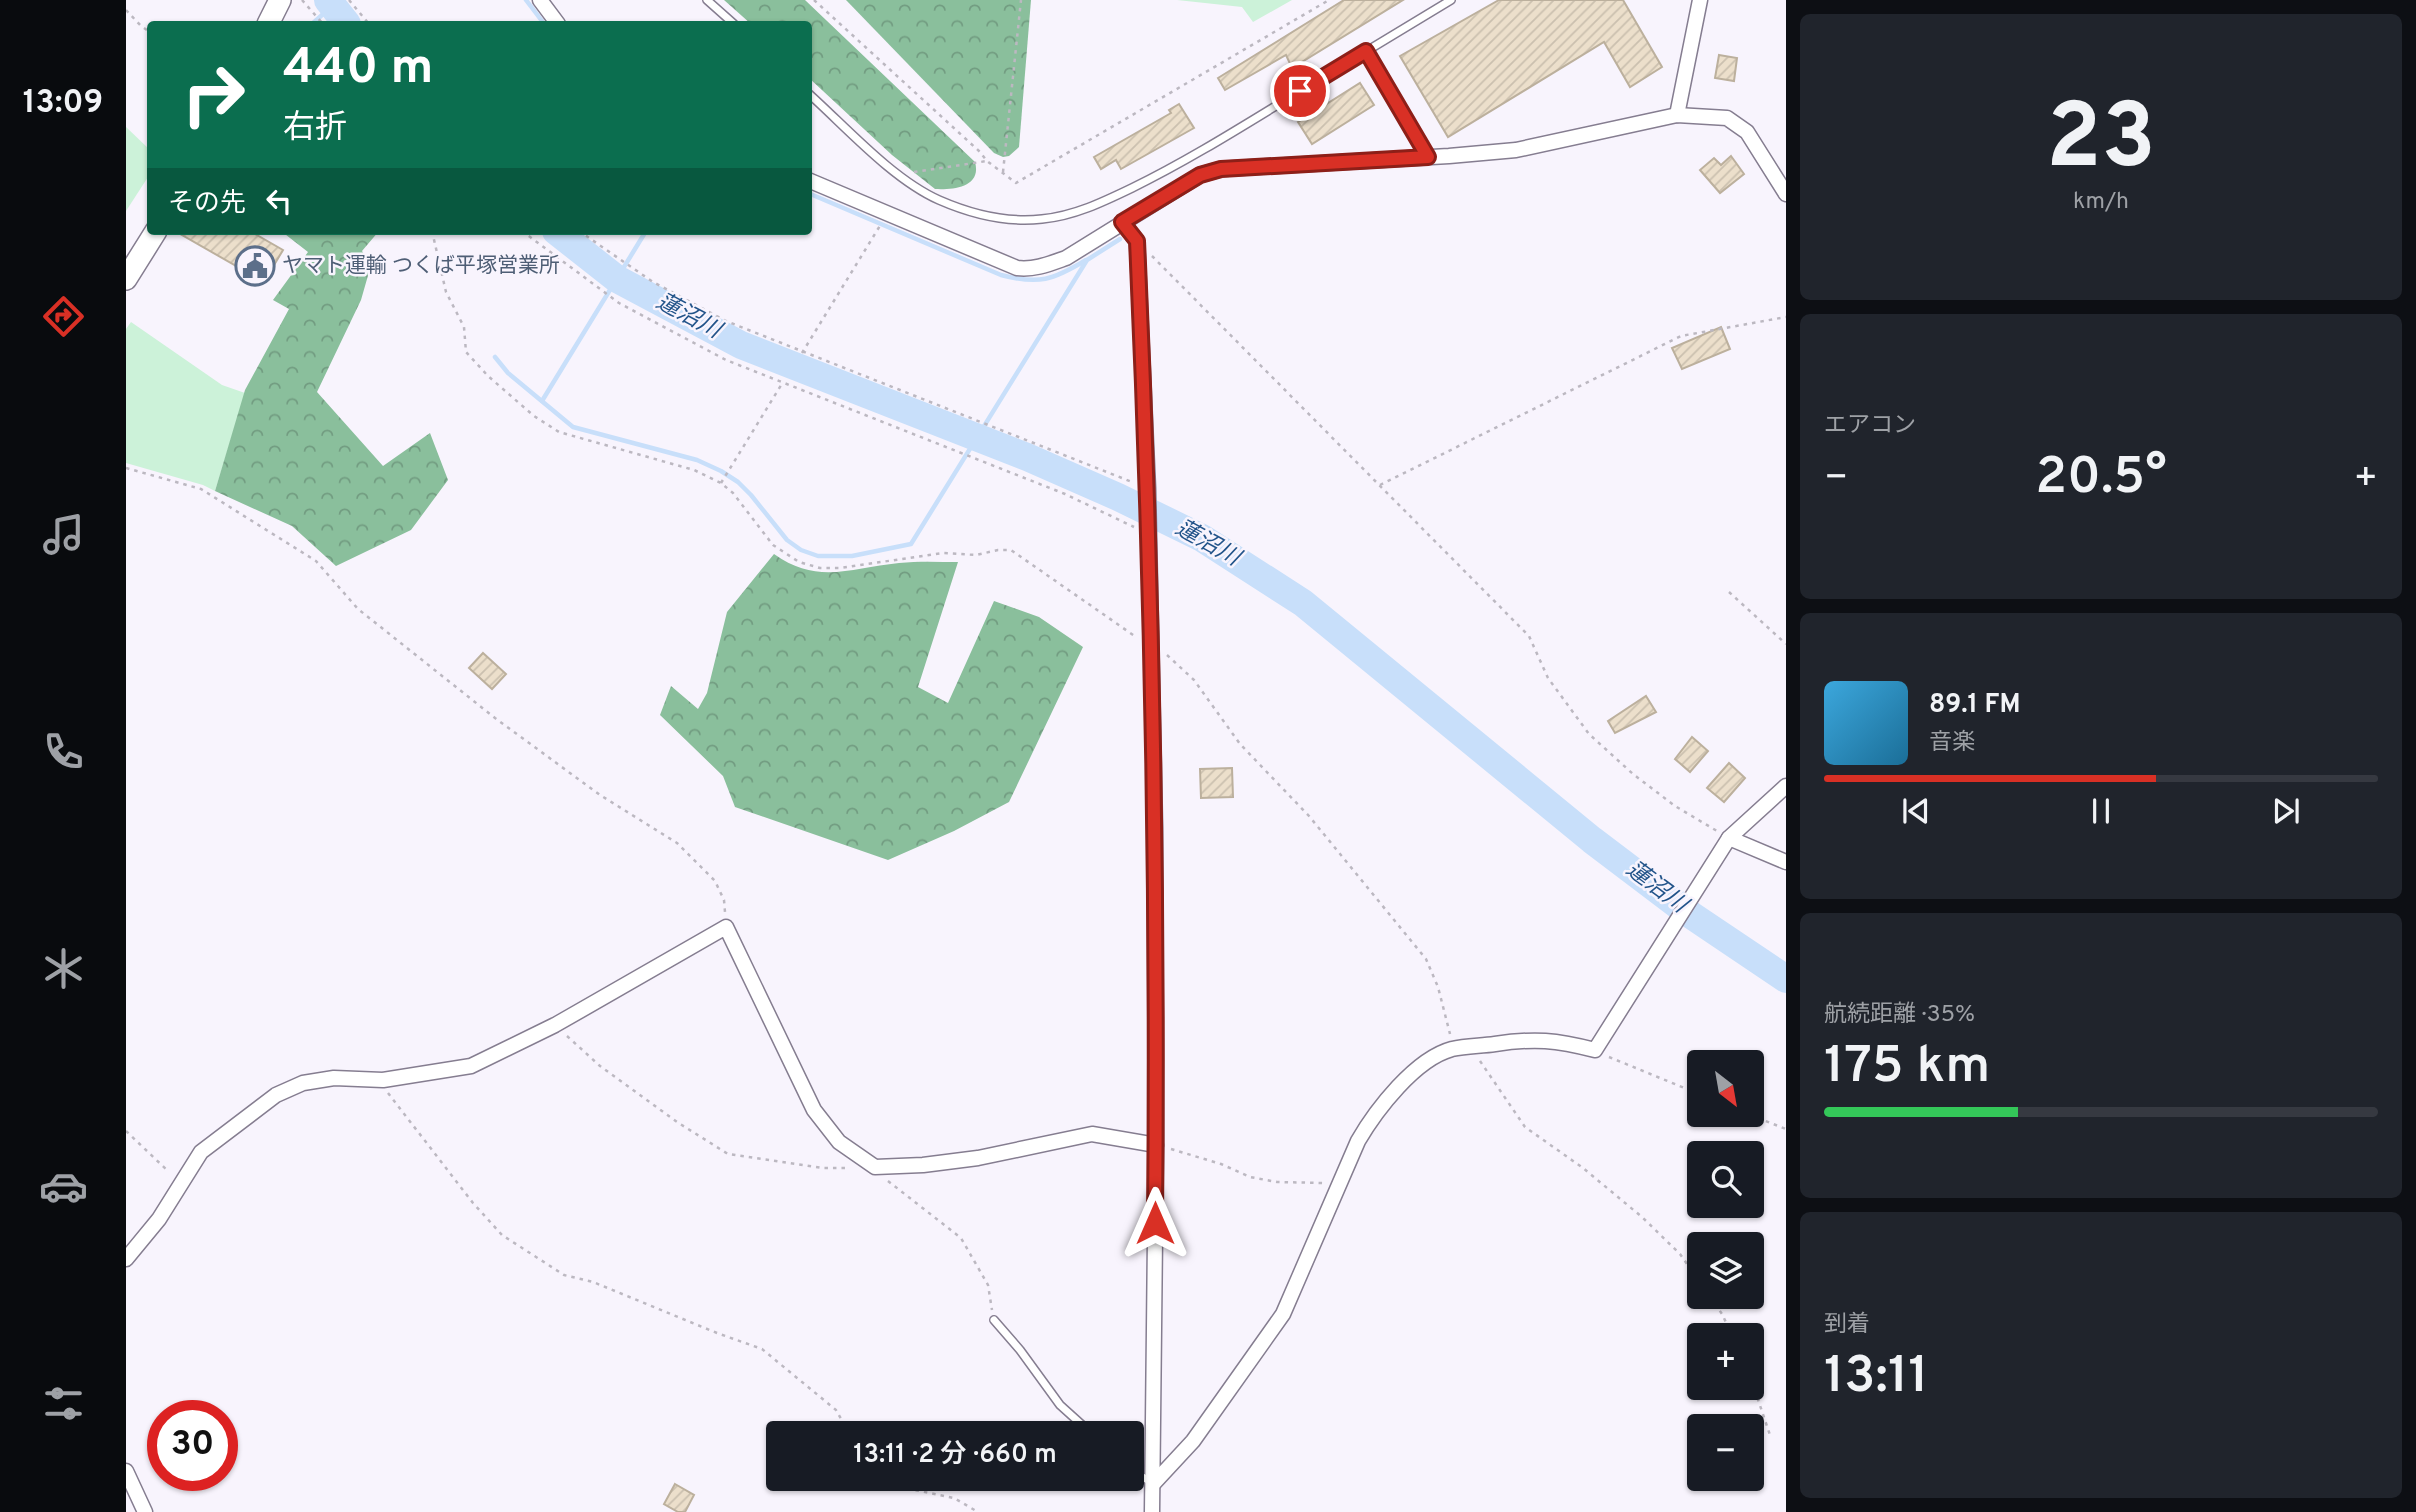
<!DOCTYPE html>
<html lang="ja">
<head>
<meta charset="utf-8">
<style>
  body { margin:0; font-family:Overpass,"Noto Sans JP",sans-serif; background:#20242c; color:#f1f3f6; height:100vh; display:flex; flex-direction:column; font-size:26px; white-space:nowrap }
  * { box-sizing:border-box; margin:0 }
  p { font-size:23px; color:#9ea1a6 }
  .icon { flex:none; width:38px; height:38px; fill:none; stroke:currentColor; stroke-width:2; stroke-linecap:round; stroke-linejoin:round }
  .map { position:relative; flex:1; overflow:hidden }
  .panel { display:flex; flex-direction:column; gap:14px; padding:14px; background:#0d0f14; width:630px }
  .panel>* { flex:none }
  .guide { position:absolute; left:21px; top:21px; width:665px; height:214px; border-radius:7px; box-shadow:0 2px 5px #0004; background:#0b6e4f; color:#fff; overflow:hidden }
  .needle { width:46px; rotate:149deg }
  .tools { position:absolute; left:1561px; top:1050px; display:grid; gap:14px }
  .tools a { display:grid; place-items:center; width:77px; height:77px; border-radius:7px; background:#171b24; box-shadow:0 2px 5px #0004; font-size:35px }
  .speed { position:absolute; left:21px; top:1400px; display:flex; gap:14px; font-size:35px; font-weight:700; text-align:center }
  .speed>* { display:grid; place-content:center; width:91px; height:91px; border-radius:50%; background:#171b24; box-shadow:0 2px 5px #0004; line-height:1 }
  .speed .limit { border:10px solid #d22; background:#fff; color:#111 }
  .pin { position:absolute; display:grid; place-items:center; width:60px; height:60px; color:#fff; margin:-30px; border:4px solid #fff; border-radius:50%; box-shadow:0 2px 7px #0007 }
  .me { position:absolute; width:77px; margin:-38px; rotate:0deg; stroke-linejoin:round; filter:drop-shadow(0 0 5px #0008) }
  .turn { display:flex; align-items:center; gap:24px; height:147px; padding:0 21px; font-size:32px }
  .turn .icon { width:91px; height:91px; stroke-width:2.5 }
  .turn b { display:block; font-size:49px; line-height:60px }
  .then { display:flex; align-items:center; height:66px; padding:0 21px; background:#0003; gap:14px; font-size:26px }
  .big { font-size:52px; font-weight:600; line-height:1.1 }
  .panel .tile { flex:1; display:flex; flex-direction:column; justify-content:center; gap:10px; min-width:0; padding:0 24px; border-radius:10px; background:#20242c }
  .panel .dial { align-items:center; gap:0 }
  .dial b { font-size:91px; line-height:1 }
  .song { display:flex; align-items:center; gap:21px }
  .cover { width:84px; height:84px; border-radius:10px; background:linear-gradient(135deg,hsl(200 70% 55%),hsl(200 70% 35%)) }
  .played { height:7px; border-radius:4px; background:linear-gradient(90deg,#d93025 60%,#363941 60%) }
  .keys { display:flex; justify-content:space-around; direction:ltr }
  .heat { display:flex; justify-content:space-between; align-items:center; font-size:38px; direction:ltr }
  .charge { height:10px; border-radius:5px; background:linear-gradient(90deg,#34c759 35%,#363941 0) }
  .trip { position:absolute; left:640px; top:1421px; width:378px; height:70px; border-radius:7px; background:#171b24; box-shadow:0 2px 5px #0004; font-weight:600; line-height:70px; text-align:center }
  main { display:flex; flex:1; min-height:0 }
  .menu { display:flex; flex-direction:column; width:126px; justify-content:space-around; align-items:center; background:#090b0e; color:#9ea1a6 }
  .menu .icon { width:49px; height:49px }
  .menu .current { color:#d93025 }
  .menu b { font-size:32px; color:#f1f3f6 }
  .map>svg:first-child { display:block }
  .green { fill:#ccf2d9 }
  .forest { fill:url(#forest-crowns) }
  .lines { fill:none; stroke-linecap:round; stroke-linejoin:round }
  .stream { stroke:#c8dffa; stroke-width:4.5 }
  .river { stroke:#c8dffa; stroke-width:28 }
  .building { fill:url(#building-hatch); stroke:#bcb09d; stroke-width:2 }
  .lane-casing { stroke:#857d90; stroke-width:10 }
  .street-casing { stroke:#857d90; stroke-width:17 }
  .primary-casing { stroke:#857d90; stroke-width:24 }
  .path { stroke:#bcb8c1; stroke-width:2.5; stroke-dasharray:3.5 5; stroke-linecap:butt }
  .lane { stroke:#fff; stroke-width:7 }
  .street { stroke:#fff; stroke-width:14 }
  .primary { stroke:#fff; stroke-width:21 }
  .route-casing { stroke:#8d1f18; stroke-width:18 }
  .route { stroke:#d93025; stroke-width:12 }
  .labels { text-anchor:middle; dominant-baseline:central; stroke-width:5; stroke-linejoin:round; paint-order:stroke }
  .service-label { font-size:21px; fill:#4e5e75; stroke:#f8f4fd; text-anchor:start }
  .water-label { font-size:23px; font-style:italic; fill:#22548a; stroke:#f8f4fd }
</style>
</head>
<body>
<main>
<nav class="menu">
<b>13:09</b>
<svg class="icon current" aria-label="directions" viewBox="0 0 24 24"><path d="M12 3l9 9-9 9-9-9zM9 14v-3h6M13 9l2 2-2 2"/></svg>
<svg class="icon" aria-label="music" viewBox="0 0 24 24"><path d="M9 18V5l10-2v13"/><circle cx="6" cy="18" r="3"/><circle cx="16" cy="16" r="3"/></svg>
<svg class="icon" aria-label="phone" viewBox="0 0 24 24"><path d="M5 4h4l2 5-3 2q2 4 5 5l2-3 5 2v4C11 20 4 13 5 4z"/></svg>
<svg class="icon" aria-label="climate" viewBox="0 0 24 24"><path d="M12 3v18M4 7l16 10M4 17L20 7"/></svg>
<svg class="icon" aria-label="car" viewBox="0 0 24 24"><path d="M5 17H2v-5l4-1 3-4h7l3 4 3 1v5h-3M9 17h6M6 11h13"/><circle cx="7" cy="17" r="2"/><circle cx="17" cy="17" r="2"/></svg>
<svg class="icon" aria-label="filters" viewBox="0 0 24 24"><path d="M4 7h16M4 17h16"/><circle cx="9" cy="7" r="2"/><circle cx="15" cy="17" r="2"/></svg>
</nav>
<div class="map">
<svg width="1660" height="1512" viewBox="0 0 1660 1512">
  <defs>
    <pattern id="forest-crowns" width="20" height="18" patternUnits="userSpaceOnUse" patternTransform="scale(1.75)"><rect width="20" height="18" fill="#8abf9c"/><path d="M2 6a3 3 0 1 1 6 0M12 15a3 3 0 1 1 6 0" fill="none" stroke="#729c81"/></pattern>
    <pattern id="building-hatch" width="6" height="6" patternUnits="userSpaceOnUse" patternTransform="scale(1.75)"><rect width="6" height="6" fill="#ecdfcb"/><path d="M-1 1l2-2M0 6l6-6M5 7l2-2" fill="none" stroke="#cbc0af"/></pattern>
  </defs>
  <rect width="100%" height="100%" fill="#f8f4fd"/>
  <g class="green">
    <polygon points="1051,0 1166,0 1127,22 1116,7"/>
    <polygon points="0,127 24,150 24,174 0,211"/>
    <polygon points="5,322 96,385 119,393 89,491 77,485 0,463 0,329"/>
  </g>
  <g class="forest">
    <path d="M 598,0 L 679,0 L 849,162 C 856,187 827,190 809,189 L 766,155 L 683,78 L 682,24 L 625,24 Z"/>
    <polygon points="720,0 905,0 893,147 883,156 877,157 868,153"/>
    <polygon points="155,231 253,231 236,251 245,265 235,300 191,392 257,466 304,433 322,480 285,530 210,566 166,526 89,491 119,390 163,309 147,300 182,252"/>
    <path d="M 648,554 C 691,585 725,568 773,563 C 792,561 813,562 832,562 L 792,687 L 822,703 L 868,601 L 913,617 L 957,647 L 883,802 L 828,831 L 762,860 L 609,807 L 597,776 L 534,715 L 545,686 L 572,709 L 581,693 L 601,612 Z"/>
  </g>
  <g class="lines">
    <g class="stream">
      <polyline points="400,0 416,21"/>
      <polyline points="186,24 206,6"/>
      <path d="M 682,193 L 875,275 C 913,285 927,280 960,260"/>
      <polyline points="369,357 382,373 447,427 571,460 595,471 612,482 625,495 661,540 675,550 692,556 726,556 785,544 961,260 994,239"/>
      <polyline points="416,401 520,231"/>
    </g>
    <g class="river">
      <polyline points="202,0 221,24"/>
      <polyline points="430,231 491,279 615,345 901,457 992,497 1076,538 1177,603 1466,840 1565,915 1660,979"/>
    </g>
  </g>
  <g class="building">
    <polygon points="1218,0 1277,0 1166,68 1160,55 1099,90 1092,78"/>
    <polygon points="1373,0 1497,0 1536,67 1504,87 1478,42 1322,137 1274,56"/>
    <polygon points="1593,55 1611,58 1608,81 1589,78"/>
    <polygon points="1234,83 1248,105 1186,144 1172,122"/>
    <polygon points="1053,104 1068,128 995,169 990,160 975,169 968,157 1045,113 1043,110"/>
    <polygon points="1605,156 1618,174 1594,193 1574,170 1588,158 1595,165"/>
    <polygon points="49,231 124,231 157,250 138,282"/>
    <polygon points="1595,327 1604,349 1556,369 1546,348"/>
    <polygon points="357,653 380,674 366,689 343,668"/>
    <polygon points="1520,696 1530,712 1489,733 1482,721"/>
    <polygon points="1566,737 1582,751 1564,772 1549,759"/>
    <polygon points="1603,763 1619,778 1598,802 1581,788"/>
    <polygon points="1106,768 1107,797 1075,798 1074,769"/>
    <polygon points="549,1484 568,1495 559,1512 552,1512 538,1504"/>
  </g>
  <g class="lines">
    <g class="lane-casing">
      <g id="lane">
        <polyline points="581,0 608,24"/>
        <polyline points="1240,51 1302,156"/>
        <path d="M 682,93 C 720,127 766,179 813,200 C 845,214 881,223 916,219 C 948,216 977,202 1006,188 C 1057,163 1104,134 1153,104 C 1210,69 1268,35 1325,0"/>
        <polyline points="868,1320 894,1350 934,1405 965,1433"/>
        <polyline points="1006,1471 1027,1483"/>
      </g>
    </g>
    <g class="street-casing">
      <g id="street">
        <polyline points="414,0 432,24"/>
        <polyline points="1551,115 1574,0"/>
        <path d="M 682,180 L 891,268 C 909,270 923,264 940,258 L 1074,175 L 1095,169 L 1323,156 L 1390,150 L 1551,115 L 1601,118 L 1621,132 L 1660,194"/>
        <polyline points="996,222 1011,241 1022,488 1029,827 1030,1145 1026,1512"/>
        <polyline points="1603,838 1660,862"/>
        <polyline points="0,1259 33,1219 75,1152 150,1095 177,1083 208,1078 257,1080 345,1066 429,1025 600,927 688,1110 713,1142 749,1167 797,1165 852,1158 966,1134 1030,1145"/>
        <polyline points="0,1471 19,1512"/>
        <path d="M 1028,1483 L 1067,1441 L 1157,1314 L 1232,1141 C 1250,1110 1289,1059 1326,1049 C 1340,1046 1355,1046 1369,1044 C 1409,1038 1430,1040 1469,1050 L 1603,838 L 1660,786"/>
      </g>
    </g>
    <g class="primary-casing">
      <g id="primary">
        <polyline points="142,24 154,0"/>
        <polyline points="0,279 30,231"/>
      </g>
    </g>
    <g class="path">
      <polyline points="176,0 197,24"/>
      <polyline points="223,0 243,24"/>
      <polyline points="688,0 853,151 861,161 890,183 1203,0"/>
      <polyline points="0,10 15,26 24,32"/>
      <polyline points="788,172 861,161"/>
      <polyline points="877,172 895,0"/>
      <polyline points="306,231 320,292 338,327 340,352 362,376 408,416 433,432 568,470 595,483 607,493 647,545 673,562 694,568 714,568 817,553 850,555 872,550 885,550 1010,637"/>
      <polyline points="396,231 493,303 600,360 939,494 1008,527"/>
      <polyline points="453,231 527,282 600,321 1006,482"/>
      <polyline points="1026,256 1403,636 1422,678 1463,734 1507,774 1549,806 1591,831"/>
      <polyline points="676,353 755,224"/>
      <polyline points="0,468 75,489 190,561 232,609 369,718 474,795 551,843 589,881 598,900 599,912"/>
      <polyline points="595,483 657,382"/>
      <polyline points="1254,485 1555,336 1660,317"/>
      <polyline points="1603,592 1660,644"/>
      <polyline points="1041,655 1068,680 1114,744 1183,816 1300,959 1312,987 1324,1034"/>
      <polyline points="441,1036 474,1066 551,1122 602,1154 697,1168 723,1168"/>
      <polyline points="1483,1057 1573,1094"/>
      <polyline points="1354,1061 1399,1127 1457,1168 1516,1217 1554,1254 1573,1281"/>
      <polyline points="262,1093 347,1203 376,1235 438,1275 467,1282 591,1333 636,1349 710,1410 723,1433"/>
      <polyline points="1624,1115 1660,1129"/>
      <polyline points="0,1131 43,1172"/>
      <polyline points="1045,1149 1095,1164 1124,1177 1151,1182 1197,1183"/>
      <polyline points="762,1181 835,1238 862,1285 866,1310"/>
      <polyline points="1584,1297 1596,1314 1606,1335"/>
      <polyline points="1626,1382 1644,1435"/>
      <polyline points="758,1479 769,1486 828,1498 852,1512"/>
    </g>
    <use href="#lane" class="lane"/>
    <use href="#street" class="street"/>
    <use href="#primary" class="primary"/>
  </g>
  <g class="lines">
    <g class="route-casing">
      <path id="route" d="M 1029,1223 C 1032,895 1026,568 1011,241 L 996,222 L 1074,175 L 1095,169 L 1302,157 L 1240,51 L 1174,91"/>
    </g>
    <use href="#route" class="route"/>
  </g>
  <defs>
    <g id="civic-ring" transform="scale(2.0125)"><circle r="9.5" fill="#f8f4fd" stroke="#5c6f8a" stroke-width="1.5"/><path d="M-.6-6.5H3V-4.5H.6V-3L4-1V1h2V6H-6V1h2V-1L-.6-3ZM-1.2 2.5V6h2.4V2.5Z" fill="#5c6f8a"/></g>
  </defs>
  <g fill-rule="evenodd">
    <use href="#civic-ring" x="129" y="266"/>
  </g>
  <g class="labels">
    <g class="service-label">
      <text x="156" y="266">ヤマト運輸 つくば平塚営業所</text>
    </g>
    <g class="water-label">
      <text transform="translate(562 317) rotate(28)">蓮沼川</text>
      <text transform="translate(1081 544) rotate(29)">蓮沼川</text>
      <text transform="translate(1530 888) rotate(37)">蓮沼川</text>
    </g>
  </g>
</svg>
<div class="tools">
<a><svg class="needle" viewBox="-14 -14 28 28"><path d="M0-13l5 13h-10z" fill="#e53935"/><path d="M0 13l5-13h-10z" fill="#9ea1a6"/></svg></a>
<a><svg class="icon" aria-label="search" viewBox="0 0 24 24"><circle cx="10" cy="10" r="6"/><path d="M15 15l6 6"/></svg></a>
<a><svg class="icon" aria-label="layers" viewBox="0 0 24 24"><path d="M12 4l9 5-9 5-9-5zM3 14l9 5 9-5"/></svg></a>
<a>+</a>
<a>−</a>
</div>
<div class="speed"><div class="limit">30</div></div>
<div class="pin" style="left:1174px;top:91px;background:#d93025"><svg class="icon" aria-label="arrive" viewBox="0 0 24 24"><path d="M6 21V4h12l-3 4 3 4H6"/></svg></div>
<svg class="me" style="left:1029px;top:1223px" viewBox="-20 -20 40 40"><path d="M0-17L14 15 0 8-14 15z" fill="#d93025" stroke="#fff" stroke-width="4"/></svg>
<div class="trip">13:11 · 2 分 · 660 m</div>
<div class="guide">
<div class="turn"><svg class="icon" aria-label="right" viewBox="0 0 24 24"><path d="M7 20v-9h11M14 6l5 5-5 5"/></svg><div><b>440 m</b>右折</div></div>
<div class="then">その先<svg class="icon" aria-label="left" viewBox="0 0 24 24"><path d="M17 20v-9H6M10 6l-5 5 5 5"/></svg></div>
</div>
</div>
<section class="panel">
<div class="tile dial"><b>23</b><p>km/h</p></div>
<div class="tile"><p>エアコン</p>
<div class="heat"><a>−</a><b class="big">20.5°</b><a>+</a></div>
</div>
<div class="tile">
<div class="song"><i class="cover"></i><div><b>89.1 FM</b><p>音楽</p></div></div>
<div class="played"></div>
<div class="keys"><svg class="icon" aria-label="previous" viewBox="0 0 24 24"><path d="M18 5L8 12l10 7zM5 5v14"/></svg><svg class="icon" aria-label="pause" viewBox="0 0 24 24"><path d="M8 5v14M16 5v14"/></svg><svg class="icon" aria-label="next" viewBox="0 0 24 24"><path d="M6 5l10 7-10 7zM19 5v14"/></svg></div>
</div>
<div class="tile"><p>航続距離 · 35%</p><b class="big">175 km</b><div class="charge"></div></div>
<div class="tile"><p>到着</p><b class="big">13:11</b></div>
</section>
</main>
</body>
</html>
